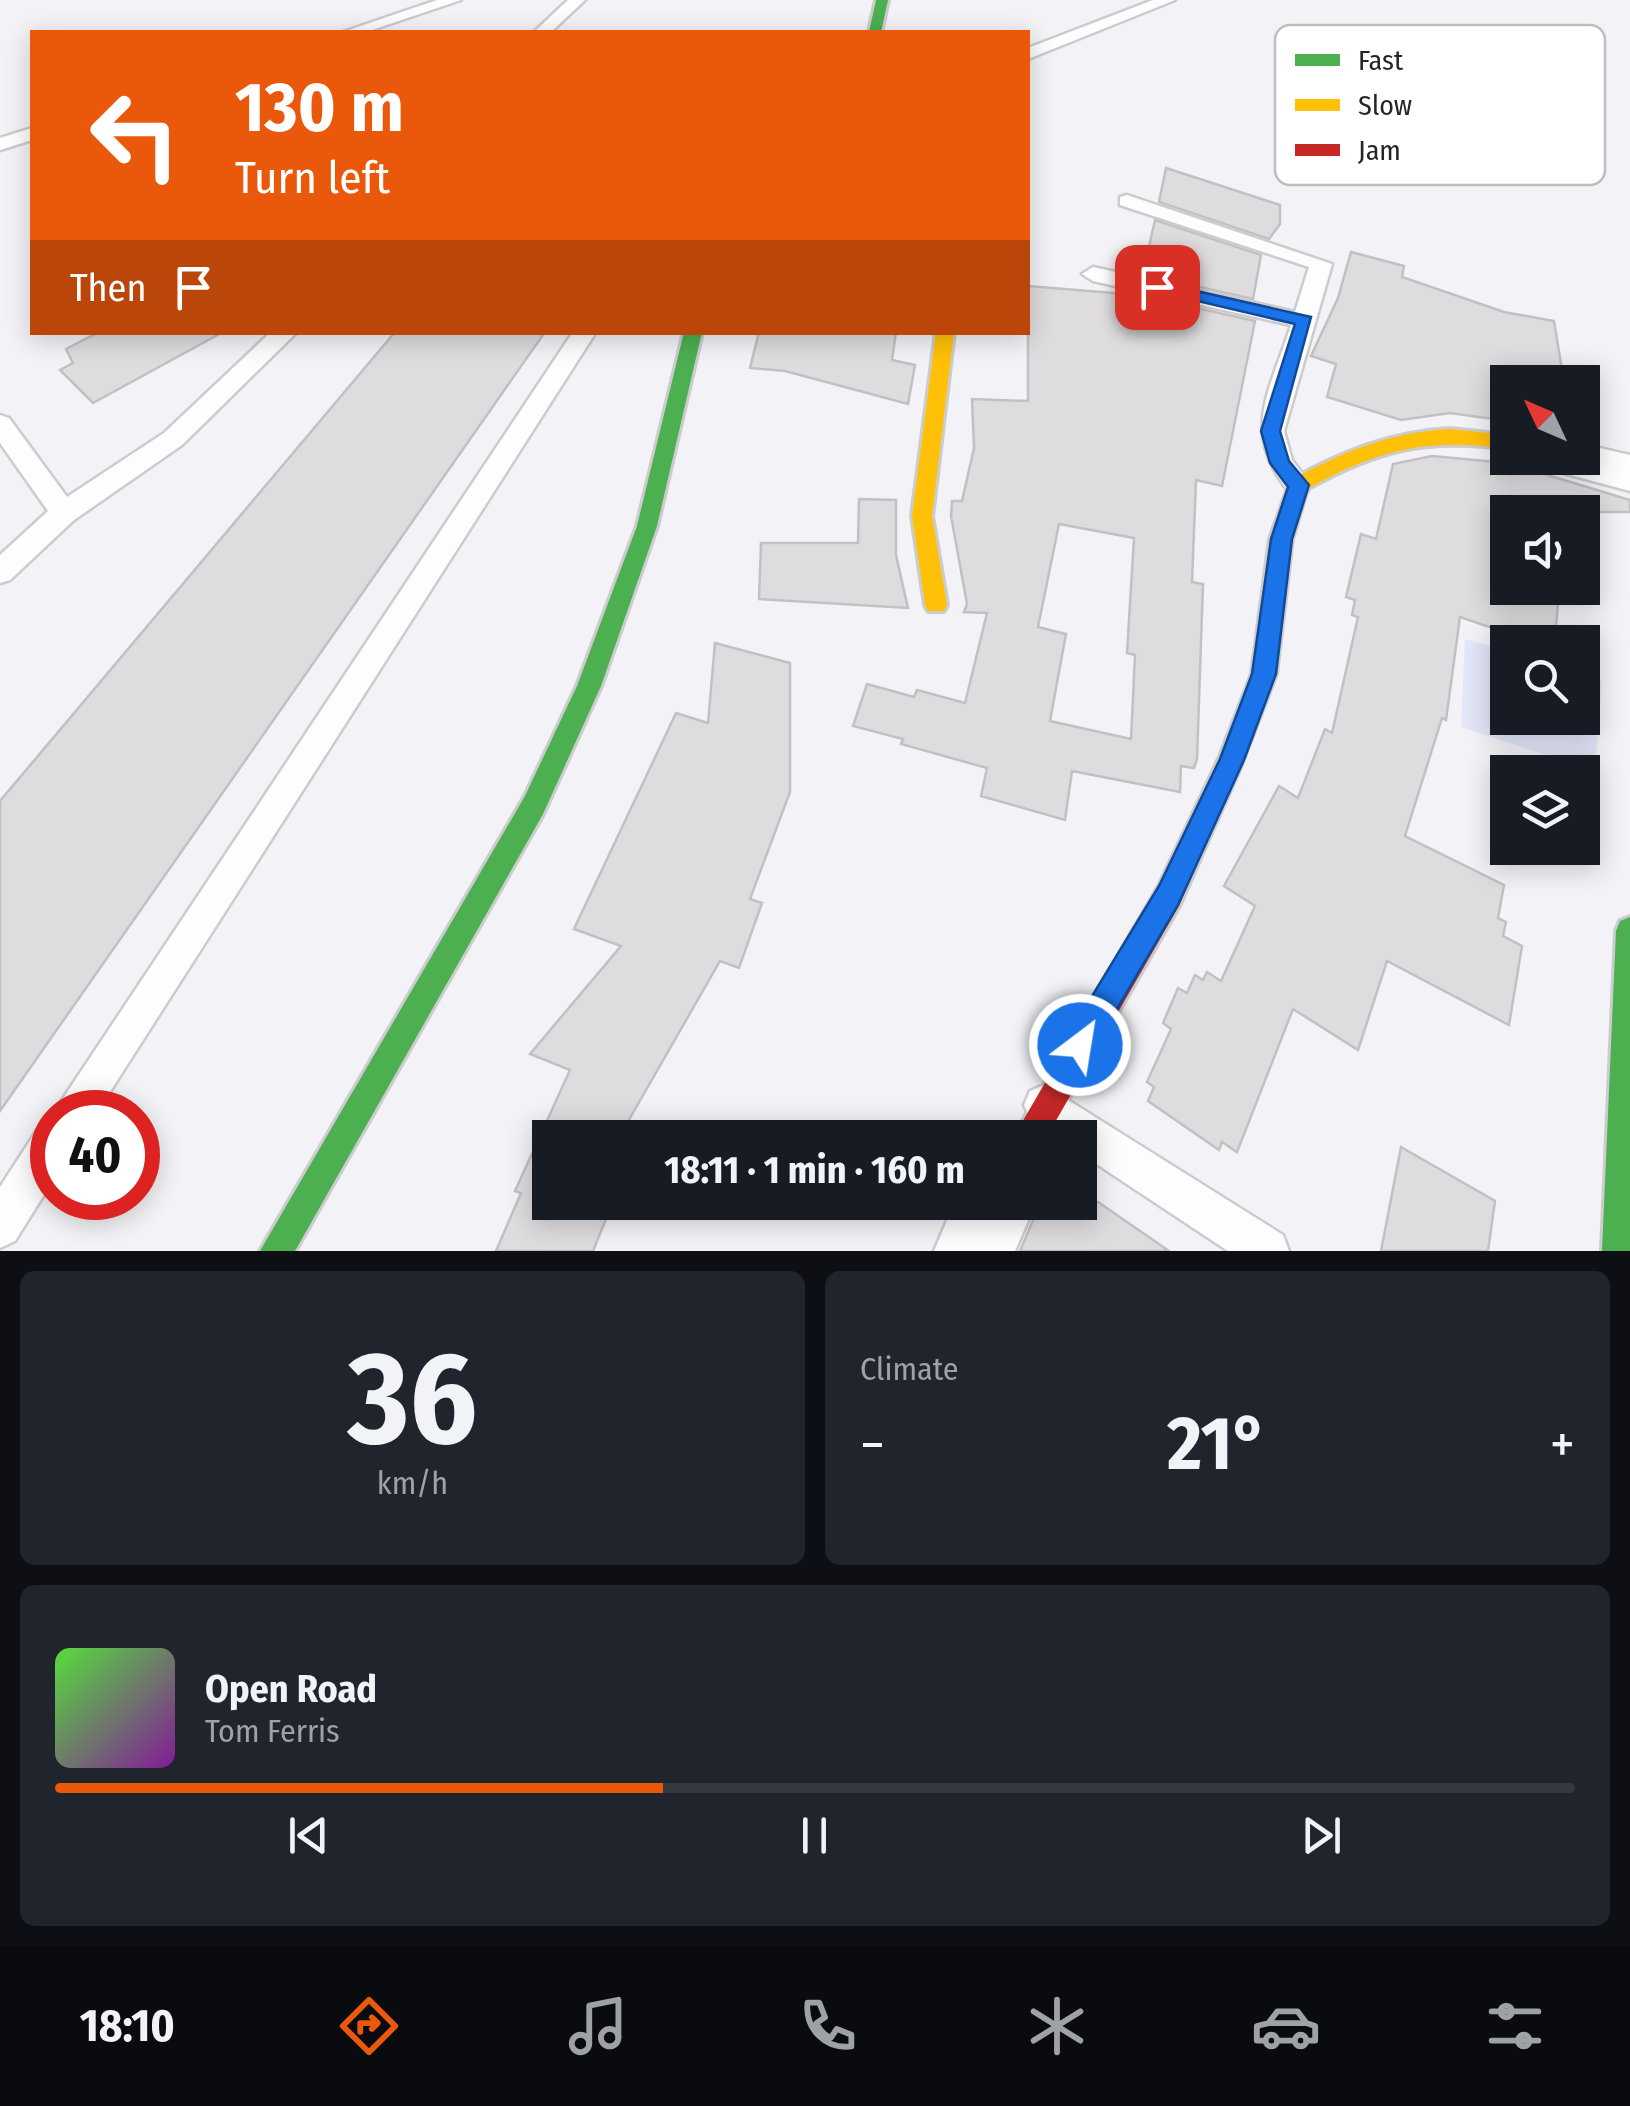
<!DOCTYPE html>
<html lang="en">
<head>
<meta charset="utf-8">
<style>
  body { margin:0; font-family:"Fira Sans Condensed",sans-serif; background:#20242c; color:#f1f3f6; height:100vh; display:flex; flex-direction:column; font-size:38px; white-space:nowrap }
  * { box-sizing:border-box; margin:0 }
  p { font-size:32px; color:#9ea1a6 }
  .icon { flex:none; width:55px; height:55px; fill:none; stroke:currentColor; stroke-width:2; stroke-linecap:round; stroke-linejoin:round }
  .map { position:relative; height:1251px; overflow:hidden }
  .panel { display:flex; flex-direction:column; gap:20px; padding:20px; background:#0d0f14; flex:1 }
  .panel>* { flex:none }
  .banner { position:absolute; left:30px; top:30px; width:1000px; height:305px; border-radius:0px; box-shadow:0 5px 25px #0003; background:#ea580c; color:#fff; overflow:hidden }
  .needle { width:65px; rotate:314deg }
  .buttons { position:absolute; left:1490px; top:365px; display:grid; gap:20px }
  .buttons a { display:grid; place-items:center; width:110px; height:110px; border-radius:0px; background:#171b24; box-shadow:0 5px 25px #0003; font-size:50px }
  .speed { position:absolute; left:30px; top:1090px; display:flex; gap:20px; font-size:50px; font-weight:700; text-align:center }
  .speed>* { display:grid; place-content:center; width:130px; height:130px; border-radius:50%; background:#171b24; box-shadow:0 5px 25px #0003; line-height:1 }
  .speed .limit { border:15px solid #d22; background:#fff; color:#111 }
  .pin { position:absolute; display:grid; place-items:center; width:85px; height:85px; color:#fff; margin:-42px; border-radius:20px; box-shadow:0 5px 15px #0006 }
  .me { position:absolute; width:110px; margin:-55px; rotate:31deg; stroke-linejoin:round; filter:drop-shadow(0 0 8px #0008) }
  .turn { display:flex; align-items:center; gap:35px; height:210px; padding:0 40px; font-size:45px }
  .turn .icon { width:130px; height:130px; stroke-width:2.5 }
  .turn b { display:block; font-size:70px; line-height:85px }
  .then { display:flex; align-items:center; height:95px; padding:0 40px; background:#0003; gap:20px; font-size:38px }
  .big { font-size:75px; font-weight:700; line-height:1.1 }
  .panel .tile { flex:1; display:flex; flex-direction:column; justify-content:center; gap:15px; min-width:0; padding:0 35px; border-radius:15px; background:#20242c }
  .panel .dial { align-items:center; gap:0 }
  .dial b { font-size:130px; line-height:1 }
  .song { display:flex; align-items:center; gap:30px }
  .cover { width:120px; height:120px; border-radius:15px; background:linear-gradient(135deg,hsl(110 70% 55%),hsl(290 70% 35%)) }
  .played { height:10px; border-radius:5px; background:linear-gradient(90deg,#ea580c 40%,#363941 40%) }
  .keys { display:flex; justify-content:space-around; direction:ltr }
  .heat { display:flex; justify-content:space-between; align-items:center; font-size:55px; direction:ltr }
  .panel .tiles { flex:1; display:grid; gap:20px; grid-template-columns:1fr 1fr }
  .tile:last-child { grid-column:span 2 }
  .trip { position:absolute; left:532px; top:1120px; width:565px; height:100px; border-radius:0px; background:#171b24; box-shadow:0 5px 25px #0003; font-weight:700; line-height:100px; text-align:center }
  .tab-bar { display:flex; height:160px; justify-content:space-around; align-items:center; background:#090b0e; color:#9ea1a6 }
  .tab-bar .icon { width:70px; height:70px }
  .tab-bar .active { color:#ea580c }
  .tab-bar b { font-size:45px; color:#f1f3f6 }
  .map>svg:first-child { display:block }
  .green { fill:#e2e6f8 }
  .building { fill:#dedcde; stroke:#c2c0c2; stroke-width:2.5; fill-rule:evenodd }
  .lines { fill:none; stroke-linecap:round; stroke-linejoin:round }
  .lane-casing { stroke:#cccccf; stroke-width:5 }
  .street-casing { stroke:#cccccf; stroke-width:5 }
  .fast-casing { stroke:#cccccf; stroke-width:6 }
  .slow-casing { stroke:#cccccf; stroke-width:6 }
  .jam-casing { stroke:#cccccf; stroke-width:6 }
  .lane { fill:#fdfdfe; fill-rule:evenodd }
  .street { fill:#fdfdfe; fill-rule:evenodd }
  .fast { fill:#4caf50; fill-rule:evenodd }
  .slow { fill:#ffc107; fill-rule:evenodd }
  .jam { fill:#c62828; fill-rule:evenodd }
  .route { fill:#1a73e8; stroke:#114b97; stroke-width:2.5 }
  .key { fill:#fff; stroke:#bdbebe; stroke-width:2.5 }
  .key-label { font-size:28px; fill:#242527 }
</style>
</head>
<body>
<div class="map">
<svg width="1630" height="1251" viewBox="0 0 1630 1251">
  <rect width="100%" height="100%" fill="#f3f3f7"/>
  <polygon class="green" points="1465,639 1507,651 1508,718 1582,718 1583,674 1602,679 1595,771 1461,727"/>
  <g class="building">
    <polygon points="1166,168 1280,205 1280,224 1269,239 1159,202"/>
    <polygon points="1155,220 1261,255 1253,299 1143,274"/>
    <polygon points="1351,252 1404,266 1402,277 1504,312 1554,321 1564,382 1508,382 1508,421 1450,413 1401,420 1327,397 1336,364 1311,356 1338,298"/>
    <path d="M 1028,286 L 1138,295 L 1255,321 L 1222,486 L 1196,480 L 1192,582 L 1203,584 L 1197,759 L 1194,768 L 1181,766 L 1180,792 L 1072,771 L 1065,820 L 981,796 L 987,768 L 901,744 L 903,739 L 853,726 L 867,684 L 914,697 L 917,690 L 965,703 L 987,613 L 964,612 L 967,604 L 951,516 L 952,501 L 962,501 L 974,448 L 972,399 L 1028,401 ZM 1059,524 L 1134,538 L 1127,653 L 1135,655 L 1131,739 L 1050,721 L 1066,634 L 1038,627 Z"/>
    <polygon points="99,332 223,332 93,403 60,370 73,363 66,349"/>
    <polygon points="395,332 545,332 0,1111 0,801"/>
    <polygon points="759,332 896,332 892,360 915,365 908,404 785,371 750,368"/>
    <polygon points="1432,456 1508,463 1630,500 1630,512 1508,512 1508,588 1559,588 1555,642 1533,642 1460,617 1446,720 1442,718 1405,836 1504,885 1498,918 1506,922 1503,936 1522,946 1509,1025 1387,961 1358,1050 1293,1009 1237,1152 1222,1142 1219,1150 1148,1101 1154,1087 1147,1082 1171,1029 1163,1023 1178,988 1187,993 1195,975 1203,980 1207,972 1221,981 1255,906 1224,886 1279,786 1298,798 1325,729 1332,733 1358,617 1352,615 1355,600 1346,597 1361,534 1376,539 1393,464"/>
    <polygon points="859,499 896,500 896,555 908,608 759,599 761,543 858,543"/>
    <polygon points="715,643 790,663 790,792 750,899 762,903 739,968 720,961 622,1132 631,1138 550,1138 550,1202 613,1202 593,1251 496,1251 521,1193 515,1191 570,1070 530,1054 621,946 574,929 676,713 708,723"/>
    <polygon points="1401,1147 1495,1201 1488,1251 1381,1251"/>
    <polygon points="1041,1202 1098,1202 1169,1251 1020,1251"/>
  </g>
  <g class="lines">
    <g class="lane-casing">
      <g id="lane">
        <polygon points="437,0 461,0 366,32 343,32"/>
        <polygon points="568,0 585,0 551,32 534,32"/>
        <polygon points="1153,0 1175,0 1028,59 1028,48"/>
        <polygon points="32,128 32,140 0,150 0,138"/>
        <path d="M 1127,195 L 1332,264 L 1284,431 L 1292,460 L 1311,485 L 1307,492 L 1289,492 C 1240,431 1270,392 1291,325 L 1093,281 L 1082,274 L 1093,267 L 1295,312 L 1309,267 L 1120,205 L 1120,197 Z"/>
        <polygon points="271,332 297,332 182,445 74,520 10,580 0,583 0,555 48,511 0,443 0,415 9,418 67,497 164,433"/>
        <polygon points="573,332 596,332 97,1112 54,1112"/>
        <path d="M 1044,1085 L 1283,1235 L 1289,1251 L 1228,1251 L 1080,1153 L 1080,1138 C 1054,1138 1034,1130 1024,1105 L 1030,1091 Z"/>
        <polygon points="52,1124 52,1182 15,1241 0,1248 0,1187 37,1130"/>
      </g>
    </g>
    <g class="street-casing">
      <g id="street">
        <polygon points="1582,444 1630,455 1630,491 1552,470 1545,458 1582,458"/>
        <polygon points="955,1202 1036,1202 1015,1251 934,1251"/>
      </g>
    </g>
    <g class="fast-casing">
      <g id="fast">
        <polygon points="876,0 888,0 881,32 869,32"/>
        <polygon points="684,332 702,332 657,526 601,686 543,814 295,1251 260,1251 525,796 577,686 637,526"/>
        <polygon points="1630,917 1630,1251 1602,1251 1616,931 1620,921"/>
      </g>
    </g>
    <g class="slow-casing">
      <g id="slow">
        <polygon points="936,332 954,332 932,516 947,605 944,611 928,611 925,605 912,516"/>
        <path d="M 1450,429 L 1508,435 L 1508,449 C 1427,437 1377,450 1307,489 L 1292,539 L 1276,674 L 1237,775 L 1228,778 L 1219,775 L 1216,767 L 1252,674 L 1270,539 L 1291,480 C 1342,452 1391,432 1450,429 Z"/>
      </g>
    </g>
    <g class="jam-casing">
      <polygon id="jam" points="1228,756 1237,759 1240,767 1179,906 1046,1138 1013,1138 1159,886 1219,759"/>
    </g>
    <use href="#lane" class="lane"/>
    <use href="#street" class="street"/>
    <use href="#fast" class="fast"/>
    <use href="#slow" class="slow"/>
    <use href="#jam" class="jam"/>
  </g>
  <polygon class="route" points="1157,282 1311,317 1280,431 1289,461 1309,485 1292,539 1276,674 1244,760 1178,905 1090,1055 1080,1060 1069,1055 1065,1045 1069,1034 1159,886 1220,759 1252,674 1271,539 1288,487 1270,463 1261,431 1295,324 1151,290 1151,283"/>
  <rect x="1275" y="25" width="330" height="160" rx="15" class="key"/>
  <rect x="1295" y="54" width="45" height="12" fill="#4caf50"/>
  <rect x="1295" y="99" width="45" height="12" fill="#ffc107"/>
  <rect x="1295" y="144" width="45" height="12" fill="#c62828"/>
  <g class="key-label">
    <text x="1358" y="70">Fast</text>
    <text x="1358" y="115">Slow</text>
    <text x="1358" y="160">Jam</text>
  </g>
</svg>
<div class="buttons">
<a><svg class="needle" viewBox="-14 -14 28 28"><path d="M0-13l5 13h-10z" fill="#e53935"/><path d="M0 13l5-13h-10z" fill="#9ea1a6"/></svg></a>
<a><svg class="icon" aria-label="sound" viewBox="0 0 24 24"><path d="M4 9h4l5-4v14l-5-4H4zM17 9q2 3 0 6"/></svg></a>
<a><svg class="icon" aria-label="search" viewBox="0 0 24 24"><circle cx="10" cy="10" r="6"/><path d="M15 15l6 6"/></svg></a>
<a><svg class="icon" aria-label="layers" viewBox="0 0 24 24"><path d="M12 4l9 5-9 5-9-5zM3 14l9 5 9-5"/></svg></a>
</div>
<div class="speed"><div class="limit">40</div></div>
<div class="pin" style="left:1157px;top:287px;background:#d93025"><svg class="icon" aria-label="arrive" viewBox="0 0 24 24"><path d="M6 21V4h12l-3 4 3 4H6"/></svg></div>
<svg class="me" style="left:1080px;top:1045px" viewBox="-20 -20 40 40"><circle r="17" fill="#1a73e8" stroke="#fff" stroke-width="3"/><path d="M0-11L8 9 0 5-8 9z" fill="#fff"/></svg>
<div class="trip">18:11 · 1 min · 160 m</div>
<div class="banner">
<div class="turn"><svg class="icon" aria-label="left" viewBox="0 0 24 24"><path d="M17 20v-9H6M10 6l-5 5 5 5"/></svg><div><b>130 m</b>Turn left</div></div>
<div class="then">Then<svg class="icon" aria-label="arrive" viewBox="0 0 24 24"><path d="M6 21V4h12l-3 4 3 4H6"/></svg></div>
</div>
</div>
<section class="panel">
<div class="tiles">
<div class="tile dial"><b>36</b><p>km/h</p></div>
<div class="tile"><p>Climate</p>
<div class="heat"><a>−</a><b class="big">21°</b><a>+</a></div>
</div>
<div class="tile">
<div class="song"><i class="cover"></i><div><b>Open Road</b><p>Tom Ferris</p></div></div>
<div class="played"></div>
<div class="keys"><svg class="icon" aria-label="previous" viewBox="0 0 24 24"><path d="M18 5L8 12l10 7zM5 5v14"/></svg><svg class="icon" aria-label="pause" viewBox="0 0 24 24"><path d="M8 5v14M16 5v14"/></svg><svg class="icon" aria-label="next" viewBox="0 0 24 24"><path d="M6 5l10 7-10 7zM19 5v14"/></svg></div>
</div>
</div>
</section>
<nav class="tab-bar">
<b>18:10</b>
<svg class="icon active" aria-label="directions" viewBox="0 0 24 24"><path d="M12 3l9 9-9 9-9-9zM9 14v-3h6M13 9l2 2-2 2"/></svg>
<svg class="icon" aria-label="music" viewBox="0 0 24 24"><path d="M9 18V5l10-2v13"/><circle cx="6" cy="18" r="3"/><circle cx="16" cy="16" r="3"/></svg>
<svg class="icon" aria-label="phone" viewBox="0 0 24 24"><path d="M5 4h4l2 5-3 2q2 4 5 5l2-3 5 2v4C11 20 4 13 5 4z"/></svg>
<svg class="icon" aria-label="climate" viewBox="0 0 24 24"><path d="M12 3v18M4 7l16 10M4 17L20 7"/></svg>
<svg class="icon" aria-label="car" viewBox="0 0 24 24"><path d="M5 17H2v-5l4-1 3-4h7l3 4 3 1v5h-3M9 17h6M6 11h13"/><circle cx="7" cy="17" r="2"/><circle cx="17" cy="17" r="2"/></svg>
<svg class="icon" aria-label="filters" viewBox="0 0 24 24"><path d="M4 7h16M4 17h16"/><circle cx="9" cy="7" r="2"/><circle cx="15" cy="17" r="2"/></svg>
</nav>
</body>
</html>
